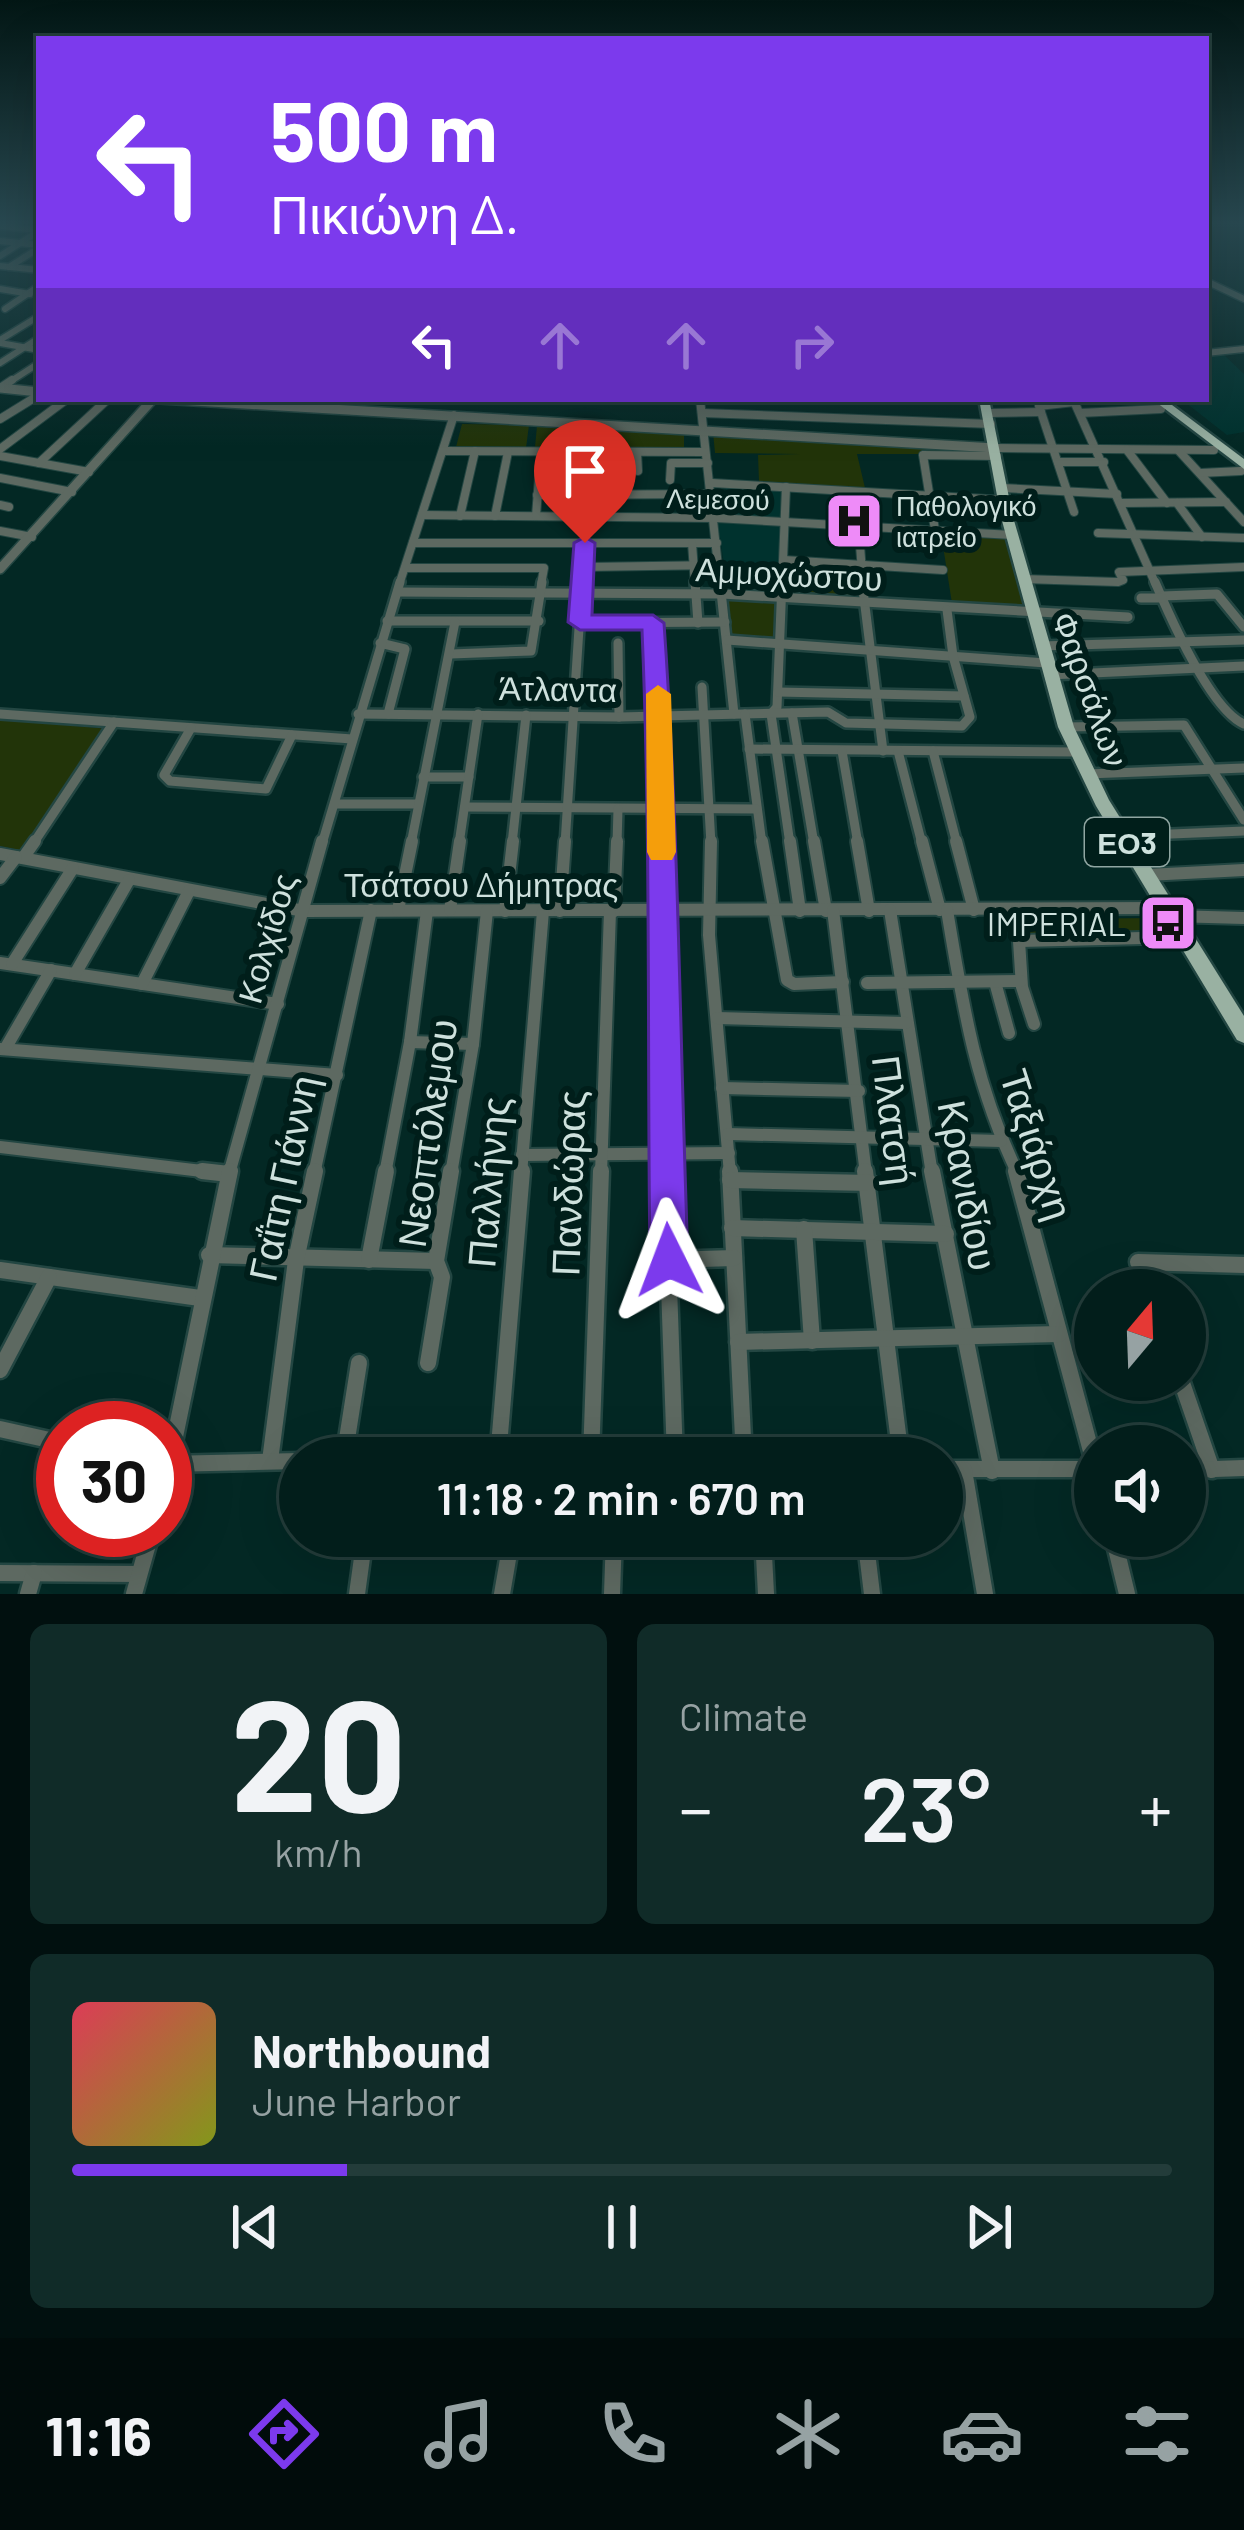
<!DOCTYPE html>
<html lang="en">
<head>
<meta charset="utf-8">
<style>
  body { margin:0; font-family:Barlow,sans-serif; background:#102b28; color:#f1f3f6; height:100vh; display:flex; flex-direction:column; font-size:45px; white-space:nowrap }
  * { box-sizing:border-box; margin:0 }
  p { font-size:39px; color:#96a2a3 }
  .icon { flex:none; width:66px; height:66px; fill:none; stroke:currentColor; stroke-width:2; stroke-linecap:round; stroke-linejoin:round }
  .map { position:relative; height:1594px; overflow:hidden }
  .sheet { display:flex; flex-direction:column; gap:30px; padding:30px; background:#01100f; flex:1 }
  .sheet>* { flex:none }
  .top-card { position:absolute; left:36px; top:36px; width:1173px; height:366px; border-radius:0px; box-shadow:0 12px 48px #0002,0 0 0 3px #233c3a; background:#7c3aed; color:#fff; overflow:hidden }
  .needle { width:78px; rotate:19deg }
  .tools { position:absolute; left:1074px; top:1269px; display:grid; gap:24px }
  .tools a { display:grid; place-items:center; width:132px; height:132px; border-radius:50%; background:#021e1b; box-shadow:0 12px 48px #0002,0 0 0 3px #233c3a; font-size:60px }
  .speed { position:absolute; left:36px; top:1401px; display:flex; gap:24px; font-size:60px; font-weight:700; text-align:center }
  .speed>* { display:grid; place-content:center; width:156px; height:156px; border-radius:50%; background:#021e1b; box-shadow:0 12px 48px #0002,0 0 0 3px #233c3a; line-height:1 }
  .speed .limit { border:18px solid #d22; background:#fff; color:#111 }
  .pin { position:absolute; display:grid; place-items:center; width:102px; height:102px; color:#fff; margin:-123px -51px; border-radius:50% 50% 50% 0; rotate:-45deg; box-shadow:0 0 12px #0007 }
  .pin .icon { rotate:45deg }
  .me { position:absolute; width:132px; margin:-66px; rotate:357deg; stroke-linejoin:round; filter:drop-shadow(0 0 9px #0008) }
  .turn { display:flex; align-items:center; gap:42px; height:252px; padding:0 36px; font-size:54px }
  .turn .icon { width:156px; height:156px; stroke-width:2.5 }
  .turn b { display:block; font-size:84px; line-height:102px }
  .lanes { display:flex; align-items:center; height:114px; padding:0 36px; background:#0003; justify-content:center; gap:60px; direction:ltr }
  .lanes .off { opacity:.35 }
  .big { font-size:90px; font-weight:600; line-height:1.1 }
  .sheet .widget { flex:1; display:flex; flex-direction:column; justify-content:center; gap:18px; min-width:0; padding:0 42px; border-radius:18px; background:#102b28 }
  .sheet .dial { align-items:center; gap:0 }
  .dial b { font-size:156px; line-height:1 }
  .song { display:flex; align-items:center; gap:36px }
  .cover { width:144px; height:144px; border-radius:18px; background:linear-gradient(135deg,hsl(350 70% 55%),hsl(70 70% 35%)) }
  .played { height:12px; border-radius:6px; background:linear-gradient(90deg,#7c3aed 25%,#233c3a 25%) }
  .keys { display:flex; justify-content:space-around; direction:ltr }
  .heat { display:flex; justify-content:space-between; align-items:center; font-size:66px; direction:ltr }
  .sheet .tiles { flex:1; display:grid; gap:30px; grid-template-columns:1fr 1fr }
  .widget:last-child { grid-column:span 2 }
  .trip { position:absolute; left:279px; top:1437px; width:684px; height:120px; border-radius:60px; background:#021e1b; box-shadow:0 12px 48px #0002,0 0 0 3px #233c3a; font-weight:600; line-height:120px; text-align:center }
  .dock { display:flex; height:192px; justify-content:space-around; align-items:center; background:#010c0b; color:#96a2a3 }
  .dock .icon { width:84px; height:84px }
  .dock .selected { color:#7c3aed }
  .dock b { font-size:54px; color:#f1f3f6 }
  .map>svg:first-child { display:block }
  .built { fill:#00322e }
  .green { fill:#223409 }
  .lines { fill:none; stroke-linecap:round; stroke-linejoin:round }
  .minor-far4-casing { stroke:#234642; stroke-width:9 }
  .minor-far3-casing { stroke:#234642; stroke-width:10 }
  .minor-far2-casing { stroke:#234642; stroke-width:14 }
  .minor-far1-casing { stroke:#234642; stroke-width:16 }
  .minor-casing { stroke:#234642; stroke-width:21 }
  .tertiary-casing { stroke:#234642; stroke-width:12 }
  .primary-casing { stroke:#234642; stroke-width:5 }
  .minor-far4 { stroke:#5d6961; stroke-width:6 }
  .minor-far3 { stroke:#5d6961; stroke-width:8 }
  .minor-far2 { stroke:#5d6961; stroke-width:9 }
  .minor-far1 { stroke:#5d6961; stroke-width:12 }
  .minor { stroke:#5d6961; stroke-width:16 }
  .tertiary { stroke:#5d6961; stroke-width:9 }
  .primary { fill:#99b1a2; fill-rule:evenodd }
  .route { fill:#7c3aed; stroke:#51269a; stroke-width:3 }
  .slow { fill:#f59e0b }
  .labels { text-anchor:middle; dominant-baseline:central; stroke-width:12; stroke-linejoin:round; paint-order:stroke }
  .far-street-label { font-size:27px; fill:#cee1dd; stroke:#001e1a }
  .far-poi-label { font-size:27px; fill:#cee1dd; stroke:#001e1a; text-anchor:start }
  .shield { fill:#001e1a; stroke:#90a6a2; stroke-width:3 }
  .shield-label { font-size:30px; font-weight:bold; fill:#cee1dd }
  .street-label { font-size:33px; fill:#cee1dd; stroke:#001e1a }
  .poi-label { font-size:33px; fill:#cee1dd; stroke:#001e1a; text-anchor:end }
  .near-street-label { font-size:39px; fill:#cee1dd; stroke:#001e1a }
</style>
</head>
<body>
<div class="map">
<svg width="1244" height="1594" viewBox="0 0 1244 1594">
  <rect width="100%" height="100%" fill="#032824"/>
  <g class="built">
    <polygon points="1224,355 1244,374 1244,432 1227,435 1181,399 1206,399 1206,357"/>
    <polygon points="726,487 784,490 784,519 725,517"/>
    <polygon points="718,523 780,526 779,569 724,565"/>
  </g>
  <g class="green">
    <polygon points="462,424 529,425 526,448 456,447"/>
    <polygon points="537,426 684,434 684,448 535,447"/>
    <polygon points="713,432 985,449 985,454 857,454 865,488 759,481 758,455 800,454 715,453"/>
    <polygon points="941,533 1008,537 1028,614 953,610"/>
    <polygon points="784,560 862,564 864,604 783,598 781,644 727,640 722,594 782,598"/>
    <polygon points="0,719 109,729 24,851 0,846"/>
    <polygon points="1163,918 1172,933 1030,935 1027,919"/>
  </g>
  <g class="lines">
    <g class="minor-far4-casing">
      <g id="minor-far4">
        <polyline points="0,226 38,230"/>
        <polyline points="0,241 39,245"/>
        <polyline points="0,256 39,231"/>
        <polyline points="0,266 39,270"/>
        <polyline points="9,267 39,248"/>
        <polyline points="1206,281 1244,299"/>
        <polyline points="0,289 30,294"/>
        <polyline points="5,309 39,286"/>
        <polyline points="0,340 39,316"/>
        <polyline points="0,343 39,350"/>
        <polyline points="1206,353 1244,349"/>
        <polyline points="0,363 39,338"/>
        <polyline points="8,383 39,363"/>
      </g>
    </g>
    <g class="minor-far3-casing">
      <g id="minor-far3">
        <polyline points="0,388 12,380"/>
        <polyline points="700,399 720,585"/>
        <polyline points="1073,399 1156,585"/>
        <polyline points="1074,402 1039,406 1074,512"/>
        <polyline points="702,413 991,424"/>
        <polyline points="988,413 1041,412"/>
        <polyline points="1080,413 1161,409"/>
        <polyline points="0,419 39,395"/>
        <polyline points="995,448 1214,450"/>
        <polyline points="0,449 67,399"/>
        <polyline points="1127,450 1167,503"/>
        <polyline points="443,451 704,452"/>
        <polyline points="1179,451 1244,522"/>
        <polyline points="597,452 600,517"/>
        <polyline points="637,452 638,471"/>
        <polyline points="0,456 89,472"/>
        <polyline points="1058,462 1104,462"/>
        <polyline points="39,463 108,399"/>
        <polyline points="539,473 599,473"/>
        <polyline points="1200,473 1241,471"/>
        <polyline points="0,478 72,492"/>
        <polyline points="670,480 671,463 708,463"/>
        <polyline points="712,483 1004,500"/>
        <polyline points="1002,488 1117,494"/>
        <polyline points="856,492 863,585"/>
        <polyline points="537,495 714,494"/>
        <polyline points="1121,503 1226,502"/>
        <polyline points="1177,503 1202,537"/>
        <polyline points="0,505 9,507"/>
        <polyline points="422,515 716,518 1012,535"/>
        <polyline points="460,516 475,451"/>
        <polyline points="495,516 508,452"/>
        <polyline points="536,516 541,452"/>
        <polyline points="935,530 923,455 997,456"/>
        <polyline points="0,531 32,537"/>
        <polyline points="1098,533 1244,538"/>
        <polyline points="413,543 717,543"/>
        <polyline points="692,543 695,585"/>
        <polyline points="784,560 943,570"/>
        <polyline points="584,567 719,565"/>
        <polyline points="406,568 544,568 541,585"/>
        <polyline points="1023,579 1118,582 1123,580 1119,572 1244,567"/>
        <polyline points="399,585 454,415"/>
        <polyline points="582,585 585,543"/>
        <polyline points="782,585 786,487"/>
      </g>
    </g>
    <g class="minor-far2-casing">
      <g id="minor-far2">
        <polyline points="695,582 698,623"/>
        <polyline points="720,582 734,714"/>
        <polyline points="782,582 777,707 771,714 790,844"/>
        <polyline points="862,582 883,751"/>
        <path d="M 1155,582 C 1170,617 1211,710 1244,724"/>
        <polyline points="398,592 722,594 1128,617"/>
        <polyline points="1162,596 1217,594 1244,627"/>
        <polyline points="1141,598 1162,598"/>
        <polyline points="387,621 539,621"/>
        <polyline points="580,623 725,622"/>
        <polyline points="653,623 661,725 662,844"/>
        <polyline points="727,640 1046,663"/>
        <polyline points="380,643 405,649 388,714"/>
        <polyline points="618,643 619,717"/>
        <polyline points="1041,646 1244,640"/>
        <polyline points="451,654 531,651 542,582"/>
        <polyline points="1049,675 1244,666"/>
        <polyline points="702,687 711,844"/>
        <polyline points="778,692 964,696"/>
        <polyline points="792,713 814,844"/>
        <polyline points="0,714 352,739"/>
        <polyline points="358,714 619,717 828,712 846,723 962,726 970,717 953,656 947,610"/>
        <polyline points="745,714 762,844"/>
        <polyline points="1066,727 1184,725 1244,820"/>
        <polyline points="191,728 164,775 170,781 266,789 292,735"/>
        <polyline points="749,749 1077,752"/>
        <polyline points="842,751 858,844"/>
        <polyline points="898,751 922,844"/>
        <polyline points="933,751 957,844"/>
        <polyline points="1087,774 1244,768"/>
        <polyline points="423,777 469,777"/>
        <polyline points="336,804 417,804"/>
        <polyline points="465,807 756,809"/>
        <polyline points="1123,836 1244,831"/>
        <polyline points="33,844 114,722"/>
        <polyline points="322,844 400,582"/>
        <polyline points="411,844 455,622"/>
        <polyline points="459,844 478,714"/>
        <polyline points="512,844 526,715"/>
        <polyline points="565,844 582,582"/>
        <polyline points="617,844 618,809"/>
      </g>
    </g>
    <g class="minor-far1-casing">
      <g id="minor-far1">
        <polyline points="662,841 665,1174"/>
        <polyline points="711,841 709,935 730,1174"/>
        <polyline points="762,841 787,980 794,984 843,982"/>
        <polyline points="790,841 800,911"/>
        <polyline points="814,841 826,911"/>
        <polyline points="857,841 869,911"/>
        <polyline points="922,841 940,910"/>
        <polyline points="956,841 974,910"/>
        <polyline points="0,854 304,911 1167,908"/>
        <polyline points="23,858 35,841"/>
        <polyline points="1147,875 1244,870"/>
        <polyline points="0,878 16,857"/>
        <polyline points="398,910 412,841"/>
        <polyline points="450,910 460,841"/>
        <polyline points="833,910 866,1174"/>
        <polyline points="890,910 932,1174"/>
        <path d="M 947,910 C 963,1006 975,1085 1018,1174"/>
        <polyline points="1017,910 1022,987 1034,1024"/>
        <polyline points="505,911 513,841"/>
        <polyline points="560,911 565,841"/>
        <polyline points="614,911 617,841"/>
        <polyline points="1172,916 1244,918"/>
        <polyline points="1020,941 1184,937"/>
        <polyline points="0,963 278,1004"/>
        <polyline points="12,964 73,868"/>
        <polyline points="75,974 129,880"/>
        <polyline points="995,982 1009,1033"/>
        <polyline points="867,983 1021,981"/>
        <polyline points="142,984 189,891"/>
        <polyline points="717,1018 906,1023"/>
        <polyline points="410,1042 473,1044"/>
        <polyline points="0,1049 337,1075"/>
        <polyline points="5,1049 51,970"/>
        <polyline points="722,1088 859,1091"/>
        <polyline points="728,1134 1001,1141"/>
        <polyline points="0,1147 227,1174"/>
        <polyline points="522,1155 729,1153"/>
        <polyline points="229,1174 322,841"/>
        <polyline points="314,1174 371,910"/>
        <polyline points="385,1174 410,1042 427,911"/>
        <polyline points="451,1174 473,1044 487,911"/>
        <polyline points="521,1174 543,911"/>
        <polyline points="601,1174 610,911"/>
      </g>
    </g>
    <g class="minor-casing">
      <g id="minor">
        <polyline points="202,1171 229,1174"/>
        <polyline points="665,1171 675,1458"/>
        <polyline points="730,1171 744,1458"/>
        <polyline points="865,1171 901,1458"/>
        <polyline points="932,1171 992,1471"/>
        <polyline points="1016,1171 1095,1466"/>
        <polyline points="730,1180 870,1183"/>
        <polyline points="732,1228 946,1234"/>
        <polyline points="804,1229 812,1341"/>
        <polyline points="209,1255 436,1261"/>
        <polyline points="369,1260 386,1171"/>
        <polyline points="669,1260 734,1258"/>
        <polyline points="1138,1262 1244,1265"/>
        <polyline points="0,1270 200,1298"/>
        <polyline points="738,1342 1059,1334"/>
        <polyline points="428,1363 442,1277 436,1261 451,1171"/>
        <polyline points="0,1370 49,1277"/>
        <polyline points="1181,1380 1212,1470"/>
        <polyline points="0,1429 63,1443"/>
        <polyline points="344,1458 359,1363"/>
        <polyline points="498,1458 522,1171"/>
        <polyline points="591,1458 601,1171"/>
        <polyline points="270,1461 296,1260 315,1171"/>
        <polyline points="165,1464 300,1461"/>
        <polyline points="942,1469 1095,1469"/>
        <polyline points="964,1470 985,1594"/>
        <polyline points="1185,1470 1244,1468"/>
        <polyline points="165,1485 230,1171"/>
        <polyline points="763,1536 766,1594"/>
        <polyline points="865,1536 872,1594"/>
        <polyline points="1113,1536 1127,1594"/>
        <polyline points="0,1573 139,1574"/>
        <polyline points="28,1594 34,1573"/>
        <polyline points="134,1594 152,1530"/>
        <polyline points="357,1594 365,1536"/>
        <polyline points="502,1594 512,1536"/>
        <polyline points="612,1594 614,1536"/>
      </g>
    </g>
    <g class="tertiary-casing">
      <g id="tertiary">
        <polyline points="0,388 39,392"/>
        <polyline points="160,399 995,448"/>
        <polyline points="0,569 153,399"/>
      </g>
    </g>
    <g class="primary-casing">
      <g id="primary">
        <polygon points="979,399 989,399 1013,517 1074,727 1109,800 1244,1016 1244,1043 1237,1040 1096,806 1058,727 1001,517"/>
        <polygon points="1152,399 1164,399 1244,459 1244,469"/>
      </g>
    </g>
    <use href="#minor-far4" class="minor-far4"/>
    <use href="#minor-far3" class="minor-far3"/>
    <use href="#minor-far2" class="minor-far2"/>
    <use href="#minor-far1" class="minor-far1"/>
    <use href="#minor" class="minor"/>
    <use href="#tertiary" class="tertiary"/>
    <use href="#primary" class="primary"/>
  </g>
  <linearGradient id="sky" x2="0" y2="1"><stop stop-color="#021614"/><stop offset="0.5" stop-color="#284850"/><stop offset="1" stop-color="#284850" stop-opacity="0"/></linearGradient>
  <rect width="1244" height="446" fill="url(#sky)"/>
  <path class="route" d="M 585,537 L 595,543 L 592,615 L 653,615 L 664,623 C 679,835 680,1047 688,1260 L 682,1274 L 669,1279 L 655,1274 L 650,1260 C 647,1050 651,840 642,630 L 580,630 L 568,622 L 574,543 Z"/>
  <polygon class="slow" points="658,685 671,694 676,852 672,860 651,860 647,852 646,694"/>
  <defs>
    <g id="hospital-square" transform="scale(3)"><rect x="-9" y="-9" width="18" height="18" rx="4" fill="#ee8bf8" stroke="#001e1a"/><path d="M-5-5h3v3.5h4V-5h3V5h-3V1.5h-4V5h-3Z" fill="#111"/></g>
    <g id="bus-square" transform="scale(3)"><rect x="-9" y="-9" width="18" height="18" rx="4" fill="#ee8bf8" stroke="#001e1a"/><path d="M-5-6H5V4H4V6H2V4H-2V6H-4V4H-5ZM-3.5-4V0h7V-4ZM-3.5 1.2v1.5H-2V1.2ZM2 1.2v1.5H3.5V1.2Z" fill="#111"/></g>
  </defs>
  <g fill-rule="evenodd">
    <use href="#hospital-square" x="854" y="521"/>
    <use href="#bus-square" x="1168" y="923"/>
  </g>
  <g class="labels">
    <g class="far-street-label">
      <text transform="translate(718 498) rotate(1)">Λεμεσού</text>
    </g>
    <g class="far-poi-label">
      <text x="896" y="505">Παθολογικό<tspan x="896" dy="31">ιατρείο</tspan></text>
    </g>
    <rect class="shield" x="1085" y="818" width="84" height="48" rx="9"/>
    <g class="shield-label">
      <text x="1127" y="842">ΕΟ3</text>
    </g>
    <g class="street-label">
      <text transform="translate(789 573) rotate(3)">Αμμοχώστου</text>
      <text transform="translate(558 688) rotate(1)">Άτλαντα</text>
      <text transform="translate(1091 689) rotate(70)">Φαρσάλων</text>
      <text x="481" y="884">Τσάτσου Δήμητρας</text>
      <text transform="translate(266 938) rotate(-74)">Κολχίδος</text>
    </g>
    <g class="poi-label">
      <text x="1126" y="923">IMPERIAL</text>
    </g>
    <g class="near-street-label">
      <text transform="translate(895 1120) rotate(83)">Πλατσή</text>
      <text transform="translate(426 1133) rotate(-82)">Νεοπτόλεμου</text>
      <text transform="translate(1038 1144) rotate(72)">Ταξιάρχη</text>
      <text transform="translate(282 1178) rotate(-78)">Γαΐτη Γιάννη</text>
      <text transform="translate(487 1182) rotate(-85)">Παλλήνης</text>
      <text transform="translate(567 1183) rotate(-88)">Πανδώρας</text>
      <text transform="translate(969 1185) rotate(79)">Κρανιδίου</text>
    </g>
  </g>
</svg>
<div class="tools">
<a><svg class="needle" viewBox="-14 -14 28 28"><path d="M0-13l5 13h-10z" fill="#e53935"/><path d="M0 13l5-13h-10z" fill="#96a2a3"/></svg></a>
<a><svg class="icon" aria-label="sound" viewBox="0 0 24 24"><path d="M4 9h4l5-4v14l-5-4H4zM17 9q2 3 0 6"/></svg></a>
</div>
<div class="speed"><div class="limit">30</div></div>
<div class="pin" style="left:585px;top:543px;background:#d93025"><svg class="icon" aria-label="arrive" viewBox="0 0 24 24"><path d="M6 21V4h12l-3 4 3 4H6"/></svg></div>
<svg class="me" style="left:669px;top:1260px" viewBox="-20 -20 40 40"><path d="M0-17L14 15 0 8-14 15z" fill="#7c3aed" stroke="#fff" stroke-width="4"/></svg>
<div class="trip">11:18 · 2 min · 670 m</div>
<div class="top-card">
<div class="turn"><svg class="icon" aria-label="left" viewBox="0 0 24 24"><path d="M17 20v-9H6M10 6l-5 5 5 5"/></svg><div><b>500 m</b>Πικιώνη Δ.</div></div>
<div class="lanes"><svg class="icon" aria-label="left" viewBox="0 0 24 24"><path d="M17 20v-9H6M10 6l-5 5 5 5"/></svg><svg class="icon off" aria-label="ahead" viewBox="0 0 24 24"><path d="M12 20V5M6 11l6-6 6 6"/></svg><svg class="icon off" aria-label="ahead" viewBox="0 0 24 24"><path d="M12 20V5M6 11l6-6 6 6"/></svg><svg class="icon off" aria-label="right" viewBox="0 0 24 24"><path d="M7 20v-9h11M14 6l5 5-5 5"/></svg></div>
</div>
</div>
<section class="sheet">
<div class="tiles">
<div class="widget dial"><b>20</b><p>km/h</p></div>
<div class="widget"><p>Climate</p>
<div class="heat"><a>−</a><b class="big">23°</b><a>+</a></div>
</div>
<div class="widget">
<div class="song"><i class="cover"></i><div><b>Northbound</b><p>June Harbor</p></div></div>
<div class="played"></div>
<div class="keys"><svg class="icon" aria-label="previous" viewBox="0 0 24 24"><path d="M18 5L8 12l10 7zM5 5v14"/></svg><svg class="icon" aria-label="pause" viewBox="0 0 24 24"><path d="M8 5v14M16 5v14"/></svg><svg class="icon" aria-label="next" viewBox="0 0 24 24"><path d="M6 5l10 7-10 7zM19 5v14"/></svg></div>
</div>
</div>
</section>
<nav class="dock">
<b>11:16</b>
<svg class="icon selected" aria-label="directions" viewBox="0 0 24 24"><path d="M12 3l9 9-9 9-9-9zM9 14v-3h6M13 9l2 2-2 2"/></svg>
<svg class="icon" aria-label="music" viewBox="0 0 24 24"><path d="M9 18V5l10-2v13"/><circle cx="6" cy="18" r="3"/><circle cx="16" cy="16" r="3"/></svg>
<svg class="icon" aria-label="phone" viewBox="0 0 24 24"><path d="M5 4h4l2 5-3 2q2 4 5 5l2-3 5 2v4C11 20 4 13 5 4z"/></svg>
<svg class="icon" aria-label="climate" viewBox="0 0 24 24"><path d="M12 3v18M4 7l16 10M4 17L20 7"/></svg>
<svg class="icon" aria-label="car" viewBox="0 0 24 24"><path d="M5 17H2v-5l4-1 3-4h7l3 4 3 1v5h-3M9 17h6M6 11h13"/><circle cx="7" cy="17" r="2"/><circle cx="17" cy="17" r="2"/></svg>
<svg class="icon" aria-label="filters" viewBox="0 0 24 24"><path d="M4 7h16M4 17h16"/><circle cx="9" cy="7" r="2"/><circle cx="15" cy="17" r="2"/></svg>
</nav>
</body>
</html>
